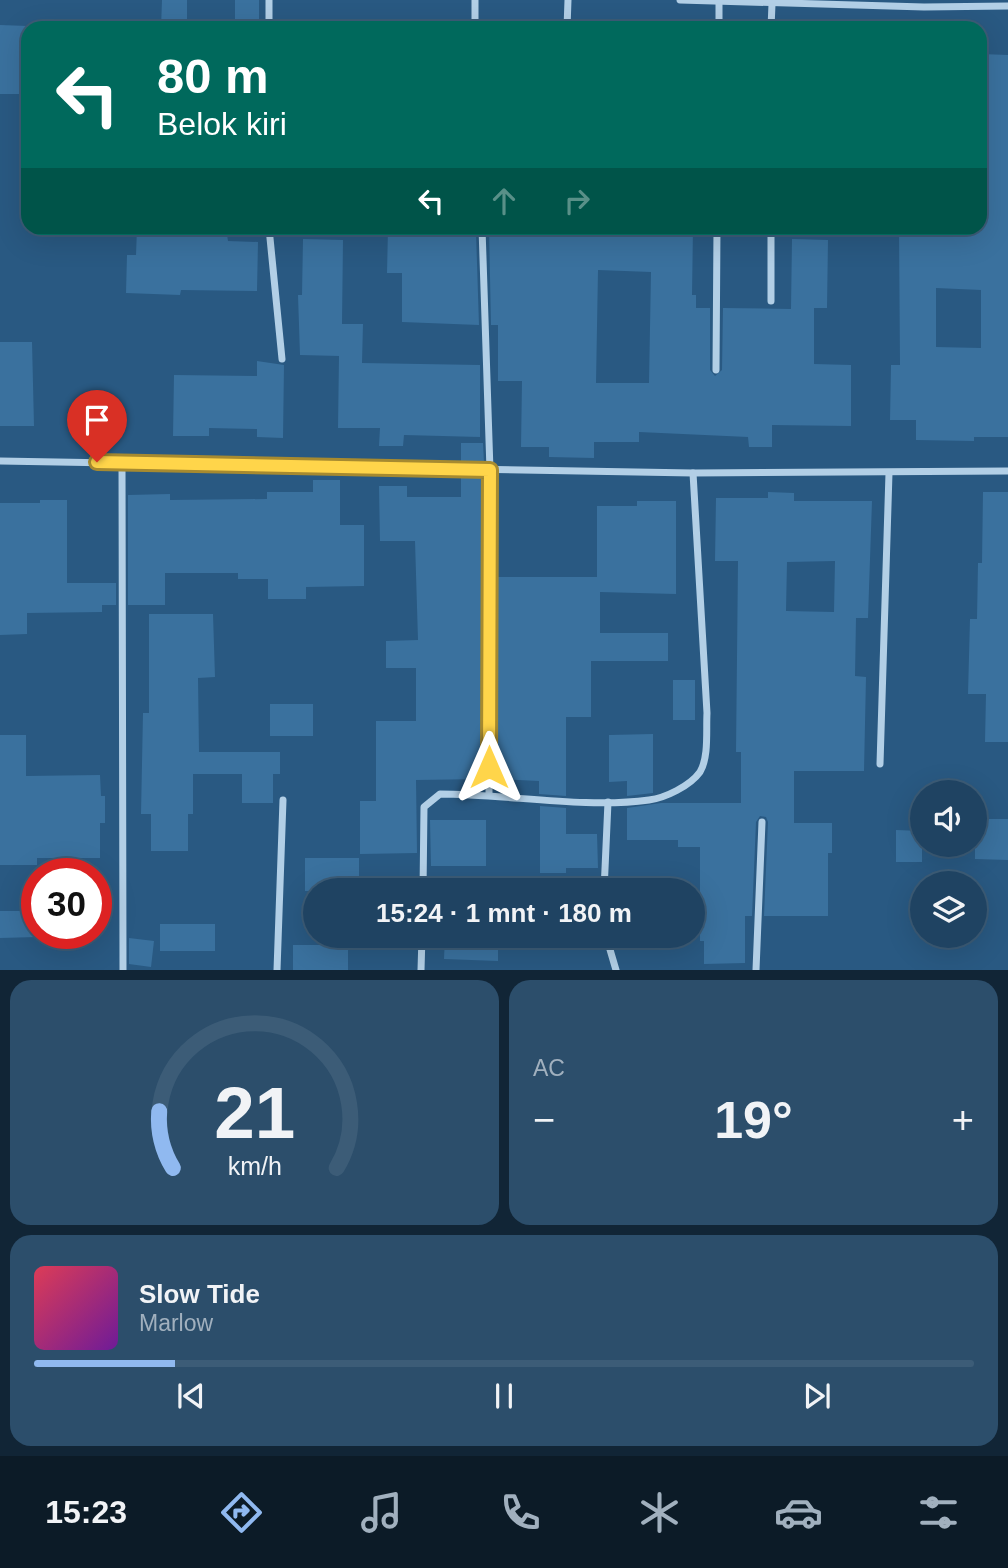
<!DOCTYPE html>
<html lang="id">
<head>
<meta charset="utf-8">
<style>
  body { margin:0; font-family:Arial,sans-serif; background:#2c4e6b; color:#f1f3f6; height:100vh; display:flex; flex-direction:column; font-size:26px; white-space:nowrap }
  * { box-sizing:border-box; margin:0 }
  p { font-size:23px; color:#a1b0be }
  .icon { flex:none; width:38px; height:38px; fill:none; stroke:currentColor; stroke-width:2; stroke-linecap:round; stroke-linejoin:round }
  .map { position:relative; height:970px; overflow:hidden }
  .sheet { display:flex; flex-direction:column; gap:10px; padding:10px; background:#112536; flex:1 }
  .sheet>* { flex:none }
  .top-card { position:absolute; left:21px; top:21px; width:966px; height:214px; border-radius:21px; box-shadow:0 7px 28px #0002,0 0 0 2px #3c5c77; background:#00695c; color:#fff; overflow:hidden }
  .tools { position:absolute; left:910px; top:780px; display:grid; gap:14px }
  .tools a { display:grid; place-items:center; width:77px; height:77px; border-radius:50%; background:#1f4362; box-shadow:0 7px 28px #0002,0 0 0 2px #3c5c77; font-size:35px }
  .speed { position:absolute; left:21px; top:858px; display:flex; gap:14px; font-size:35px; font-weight:700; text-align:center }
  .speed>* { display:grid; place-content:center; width:91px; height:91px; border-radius:50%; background:#1f4362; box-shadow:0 7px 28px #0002,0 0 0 2px #3c5c77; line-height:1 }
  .speed .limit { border:10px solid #d22; background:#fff; color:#111 }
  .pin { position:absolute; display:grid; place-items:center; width:60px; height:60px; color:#fff; margin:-72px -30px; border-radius:50% 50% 50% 0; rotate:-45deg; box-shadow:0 0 7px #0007 }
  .pin .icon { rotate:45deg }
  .me { position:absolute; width:77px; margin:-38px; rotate:0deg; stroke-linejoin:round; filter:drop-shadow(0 0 5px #0008) }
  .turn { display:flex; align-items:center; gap:24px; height:147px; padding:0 21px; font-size:32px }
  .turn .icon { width:91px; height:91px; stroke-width:2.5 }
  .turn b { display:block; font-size:49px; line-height:60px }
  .lanes { display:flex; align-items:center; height:66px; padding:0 21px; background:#0003; justify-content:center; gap:35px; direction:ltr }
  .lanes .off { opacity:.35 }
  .big { font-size:52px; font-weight:700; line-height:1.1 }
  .sheet .widget { flex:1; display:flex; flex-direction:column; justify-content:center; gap:10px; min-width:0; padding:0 24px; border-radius:21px; background:#2c4e6b }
  .sheet .dial { align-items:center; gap:0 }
  .dial svg { height:182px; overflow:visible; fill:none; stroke:#3c5c77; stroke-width:7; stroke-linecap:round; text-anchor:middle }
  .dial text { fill:#f1f3f6; stroke:none }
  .song { display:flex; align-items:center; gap:21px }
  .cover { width:84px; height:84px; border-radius:10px; background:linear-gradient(135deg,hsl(350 70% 55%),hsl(280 70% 35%)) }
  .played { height:7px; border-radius:4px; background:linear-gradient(90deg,#90b9f0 15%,#3c5c77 15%) }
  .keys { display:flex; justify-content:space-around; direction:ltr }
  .heat { display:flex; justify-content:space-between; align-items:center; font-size:38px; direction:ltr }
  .sheet .tiles { flex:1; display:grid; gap:10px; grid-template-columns:1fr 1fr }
  .widget:last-child { grid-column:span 2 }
  .trip { position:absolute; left:303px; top:878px; width:402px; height:70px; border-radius:35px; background:#1f4362; box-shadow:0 7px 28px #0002,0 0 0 2px #3c5c77; font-weight:700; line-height:70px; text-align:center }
  .dock { display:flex; height:112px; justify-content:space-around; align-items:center; background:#0c1b27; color:#a1b0be }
  .dock .icon { width:49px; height:49px }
  .dock .current { color:#90b9f0 }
  .dock b { font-size:32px; color:#f1f3f6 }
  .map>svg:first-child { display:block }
  .building { fill:#3a719e; fill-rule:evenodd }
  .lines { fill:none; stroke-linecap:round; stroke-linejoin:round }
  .minor { stroke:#b2cfe6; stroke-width:7 }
  .route-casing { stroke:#a68a30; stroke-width:18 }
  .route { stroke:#ffd54a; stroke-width:12 }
</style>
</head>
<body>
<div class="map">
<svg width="1008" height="970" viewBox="0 0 1008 970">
  <rect width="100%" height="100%" fill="#295982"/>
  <g class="building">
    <polygon points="162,0 187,0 187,28 161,28"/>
    <rect x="235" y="0" width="24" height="28"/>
    <polygon points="0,25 28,26 28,94 0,94"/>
    <path d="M 981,54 L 1008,55 L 1008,437 L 974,437 L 974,441 L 916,440 L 916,420 L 890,420 L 891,365 L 900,365 L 899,228 L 984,228 ZM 936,288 L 981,290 L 981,348 L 936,347 Z"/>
    <polygon points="137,228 226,228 228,241 258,242 257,291 181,290 180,295 126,293 127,255 136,255"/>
    <polygon points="388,228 447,228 447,232 476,232 479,325 402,322 402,273 387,273"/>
    <path d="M 489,228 L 693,228 L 692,295 L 696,295 L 696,308 L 710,308 L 710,370 L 715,376 L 722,370 L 723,308 L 791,309 L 792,239 L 828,240 L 827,308 L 814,308 L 814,364 L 851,365 L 851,426 L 772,425 L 772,447 L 749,447 L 748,437 L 639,432 L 639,442 L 594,442 L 594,458 L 549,457 L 549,447 L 521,447 L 522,381 L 498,381 L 498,325 L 491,325 ZM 598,270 L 651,272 L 649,383 L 596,383 Z"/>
    <polygon points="303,239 343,240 342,324 363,324 362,363 480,365 480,437 404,435 403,446 379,446 380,428 338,428 339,356 300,355 298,295 302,295"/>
    <polygon points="0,342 32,342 34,426 0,426"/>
    <polygon points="257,361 284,365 283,438 257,437 257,429 209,428 209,436 173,436 174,375 257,376"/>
    <polygon points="461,443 483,443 484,463 461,463"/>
    <polygon points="461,475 482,475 483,779 416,780 417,853 360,854 360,801 376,801 376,721 416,721 416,668 386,668 386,641 418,640 415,541 380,541 379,486 407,486 407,497 461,497"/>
    <polygon points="313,480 340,480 340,525 364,525 364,586 306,587 306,599 268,599 268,579 238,579 238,573 165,573 165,605 128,605 128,495 170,494 170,500 267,499 267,492 313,492"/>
    <path d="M 768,492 L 794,493 L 794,501 L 872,501 L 868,618 L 856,618 L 855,676 L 866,677 L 864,771 L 794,771 L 794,823 L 832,823 L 832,853 L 828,853 L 828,916 L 764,916 L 768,822 L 766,817 L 760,816 L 756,822 L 752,916 L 745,916 L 745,963 L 704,964 L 704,941 L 700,941 L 700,847 L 678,847 L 678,840 L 627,840 L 627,808 L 661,803 L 741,803 L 741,752 L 736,752 L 738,561 L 715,561 L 716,498 L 768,498 ZM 835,561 L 834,612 L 786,611 L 787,562 Z"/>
    <polygon points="983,492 1008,492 1008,742 985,742 986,694 968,694 970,619 977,619 978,563 982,563"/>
    <polygon points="40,500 67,500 67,583 116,583 116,605 102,605 102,612 27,613 27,634 0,635 0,503 40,503"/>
    <polygon points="637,501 676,501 676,594 600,592 600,633 668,633 668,661 591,661 591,717 566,717 566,796 539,794 539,781 495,779 496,577 597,577 597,506 637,506"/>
    <polygon points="149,614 213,614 215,677 198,678 199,752 280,752 280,774 273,774 273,803 242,803 242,774 193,774 193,814 188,814 188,851 151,851 151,814 141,814 143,713 149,713"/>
    <rect x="673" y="680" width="22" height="40"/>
    <rect x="270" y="704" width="43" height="32"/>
    <polygon points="653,734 653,793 627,796 627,781 609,782 609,735"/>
    <polygon points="0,735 26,735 26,776 100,775 101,796 105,796 105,823 100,823 100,858 37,858 37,865 0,865"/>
    <polygon points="540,806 566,808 566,834 597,834 598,868 566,868 566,873 540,873"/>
    <polygon points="975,819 1008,819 1008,860 975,859"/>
    <polygon points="430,820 486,820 486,866 431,866"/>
    <polygon points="896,830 922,831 922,862 896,862"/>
    <rect x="305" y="858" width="54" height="33"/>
    <polygon points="0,911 37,911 37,937 0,938"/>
    <rect x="160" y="924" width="55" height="27"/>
    <polygon points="445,936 498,936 498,961 444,959"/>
    <polygon points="129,938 154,941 151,967 129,964"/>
    <rect x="293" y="945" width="55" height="25"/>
  </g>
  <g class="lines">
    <g class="minor">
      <polyline points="475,0 475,28"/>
      <polyline points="680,0 924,7 1008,6"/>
      <polyline points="269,28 269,0"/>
      <polyline points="567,28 568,0"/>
      <polyline points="719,28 719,0"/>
      <polyline points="771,28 772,4"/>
      <polyline points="269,228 282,359"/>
      <polyline points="482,228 490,470 489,794"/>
      <polyline points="771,228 771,301"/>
      <polyline points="716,370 717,228"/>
      <polyline points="0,461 693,473 1008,471"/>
      <polyline points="122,462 123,970"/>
      <polyline points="880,764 889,473"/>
      <path d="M 423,891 L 424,807 L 440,794 C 507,794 584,809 649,800 C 665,798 690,786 700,772 C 709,757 706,731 707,713 L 693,473"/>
      <polyline points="604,891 608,802"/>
      <polyline points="606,936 616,970"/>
      <polyline points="277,970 283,800"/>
      <polyline points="421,970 422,936"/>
      <polyline points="756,970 762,822"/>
    </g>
  </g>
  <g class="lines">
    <g class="route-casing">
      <polyline id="route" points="97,462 490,470 489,767"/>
    </g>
    <use href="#route" class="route"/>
  </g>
</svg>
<div class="tools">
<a><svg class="icon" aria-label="sound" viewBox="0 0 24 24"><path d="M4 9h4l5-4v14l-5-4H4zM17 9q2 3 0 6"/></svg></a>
<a><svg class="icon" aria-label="layers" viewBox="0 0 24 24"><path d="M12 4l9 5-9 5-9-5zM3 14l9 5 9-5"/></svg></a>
</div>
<div class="speed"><div class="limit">30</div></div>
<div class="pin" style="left:97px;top:462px;background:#d93025"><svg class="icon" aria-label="arrive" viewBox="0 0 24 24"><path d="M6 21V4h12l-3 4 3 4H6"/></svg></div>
<svg class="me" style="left:489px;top:767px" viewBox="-20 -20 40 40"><path d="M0-17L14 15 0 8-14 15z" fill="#ffd54a" stroke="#fff" stroke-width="4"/></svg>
<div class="trip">15:24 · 1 mnt · 180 m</div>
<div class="top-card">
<div class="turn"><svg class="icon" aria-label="left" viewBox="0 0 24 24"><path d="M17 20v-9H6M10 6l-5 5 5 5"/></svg><div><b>80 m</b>Belok kiri</div></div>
<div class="lanes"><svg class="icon" aria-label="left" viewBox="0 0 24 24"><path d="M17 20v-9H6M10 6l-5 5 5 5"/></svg><svg class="icon off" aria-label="ahead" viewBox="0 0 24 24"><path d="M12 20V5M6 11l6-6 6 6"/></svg><svg class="icon off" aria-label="right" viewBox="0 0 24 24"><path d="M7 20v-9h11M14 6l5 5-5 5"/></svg></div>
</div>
</div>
<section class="sheet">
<div class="tiles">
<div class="widget dial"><svg viewBox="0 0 100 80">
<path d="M14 69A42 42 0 1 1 86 69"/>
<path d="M14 69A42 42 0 0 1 8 44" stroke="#90b9f0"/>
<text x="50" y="56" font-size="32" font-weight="700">21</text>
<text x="50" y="72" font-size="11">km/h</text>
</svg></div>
<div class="widget"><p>AC</p>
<div class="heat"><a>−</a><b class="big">19°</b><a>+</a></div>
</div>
<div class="widget">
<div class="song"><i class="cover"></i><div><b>Slow Tide</b><p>Marlow</p></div></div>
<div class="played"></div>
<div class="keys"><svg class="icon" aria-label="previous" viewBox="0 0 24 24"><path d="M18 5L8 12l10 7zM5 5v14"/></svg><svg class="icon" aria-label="pause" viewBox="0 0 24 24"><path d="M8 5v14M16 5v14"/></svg><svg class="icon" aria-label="next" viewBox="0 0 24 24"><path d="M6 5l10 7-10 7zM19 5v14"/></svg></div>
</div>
</div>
</section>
<nav class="dock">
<b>15:23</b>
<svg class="icon current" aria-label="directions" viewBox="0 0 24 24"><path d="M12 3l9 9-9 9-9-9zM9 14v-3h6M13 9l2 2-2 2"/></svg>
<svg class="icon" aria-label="music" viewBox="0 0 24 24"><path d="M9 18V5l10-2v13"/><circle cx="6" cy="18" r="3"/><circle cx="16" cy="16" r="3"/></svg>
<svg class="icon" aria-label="phone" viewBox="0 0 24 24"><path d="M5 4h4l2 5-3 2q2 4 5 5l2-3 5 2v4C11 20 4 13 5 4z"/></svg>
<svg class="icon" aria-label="climate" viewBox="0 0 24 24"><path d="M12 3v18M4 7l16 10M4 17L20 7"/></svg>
<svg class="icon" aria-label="car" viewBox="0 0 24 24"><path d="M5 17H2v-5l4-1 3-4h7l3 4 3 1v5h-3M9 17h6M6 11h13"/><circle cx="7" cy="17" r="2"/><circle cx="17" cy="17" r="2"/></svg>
<svg class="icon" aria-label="filters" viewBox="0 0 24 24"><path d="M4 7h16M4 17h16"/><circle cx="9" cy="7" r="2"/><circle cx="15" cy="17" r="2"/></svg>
</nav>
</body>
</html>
